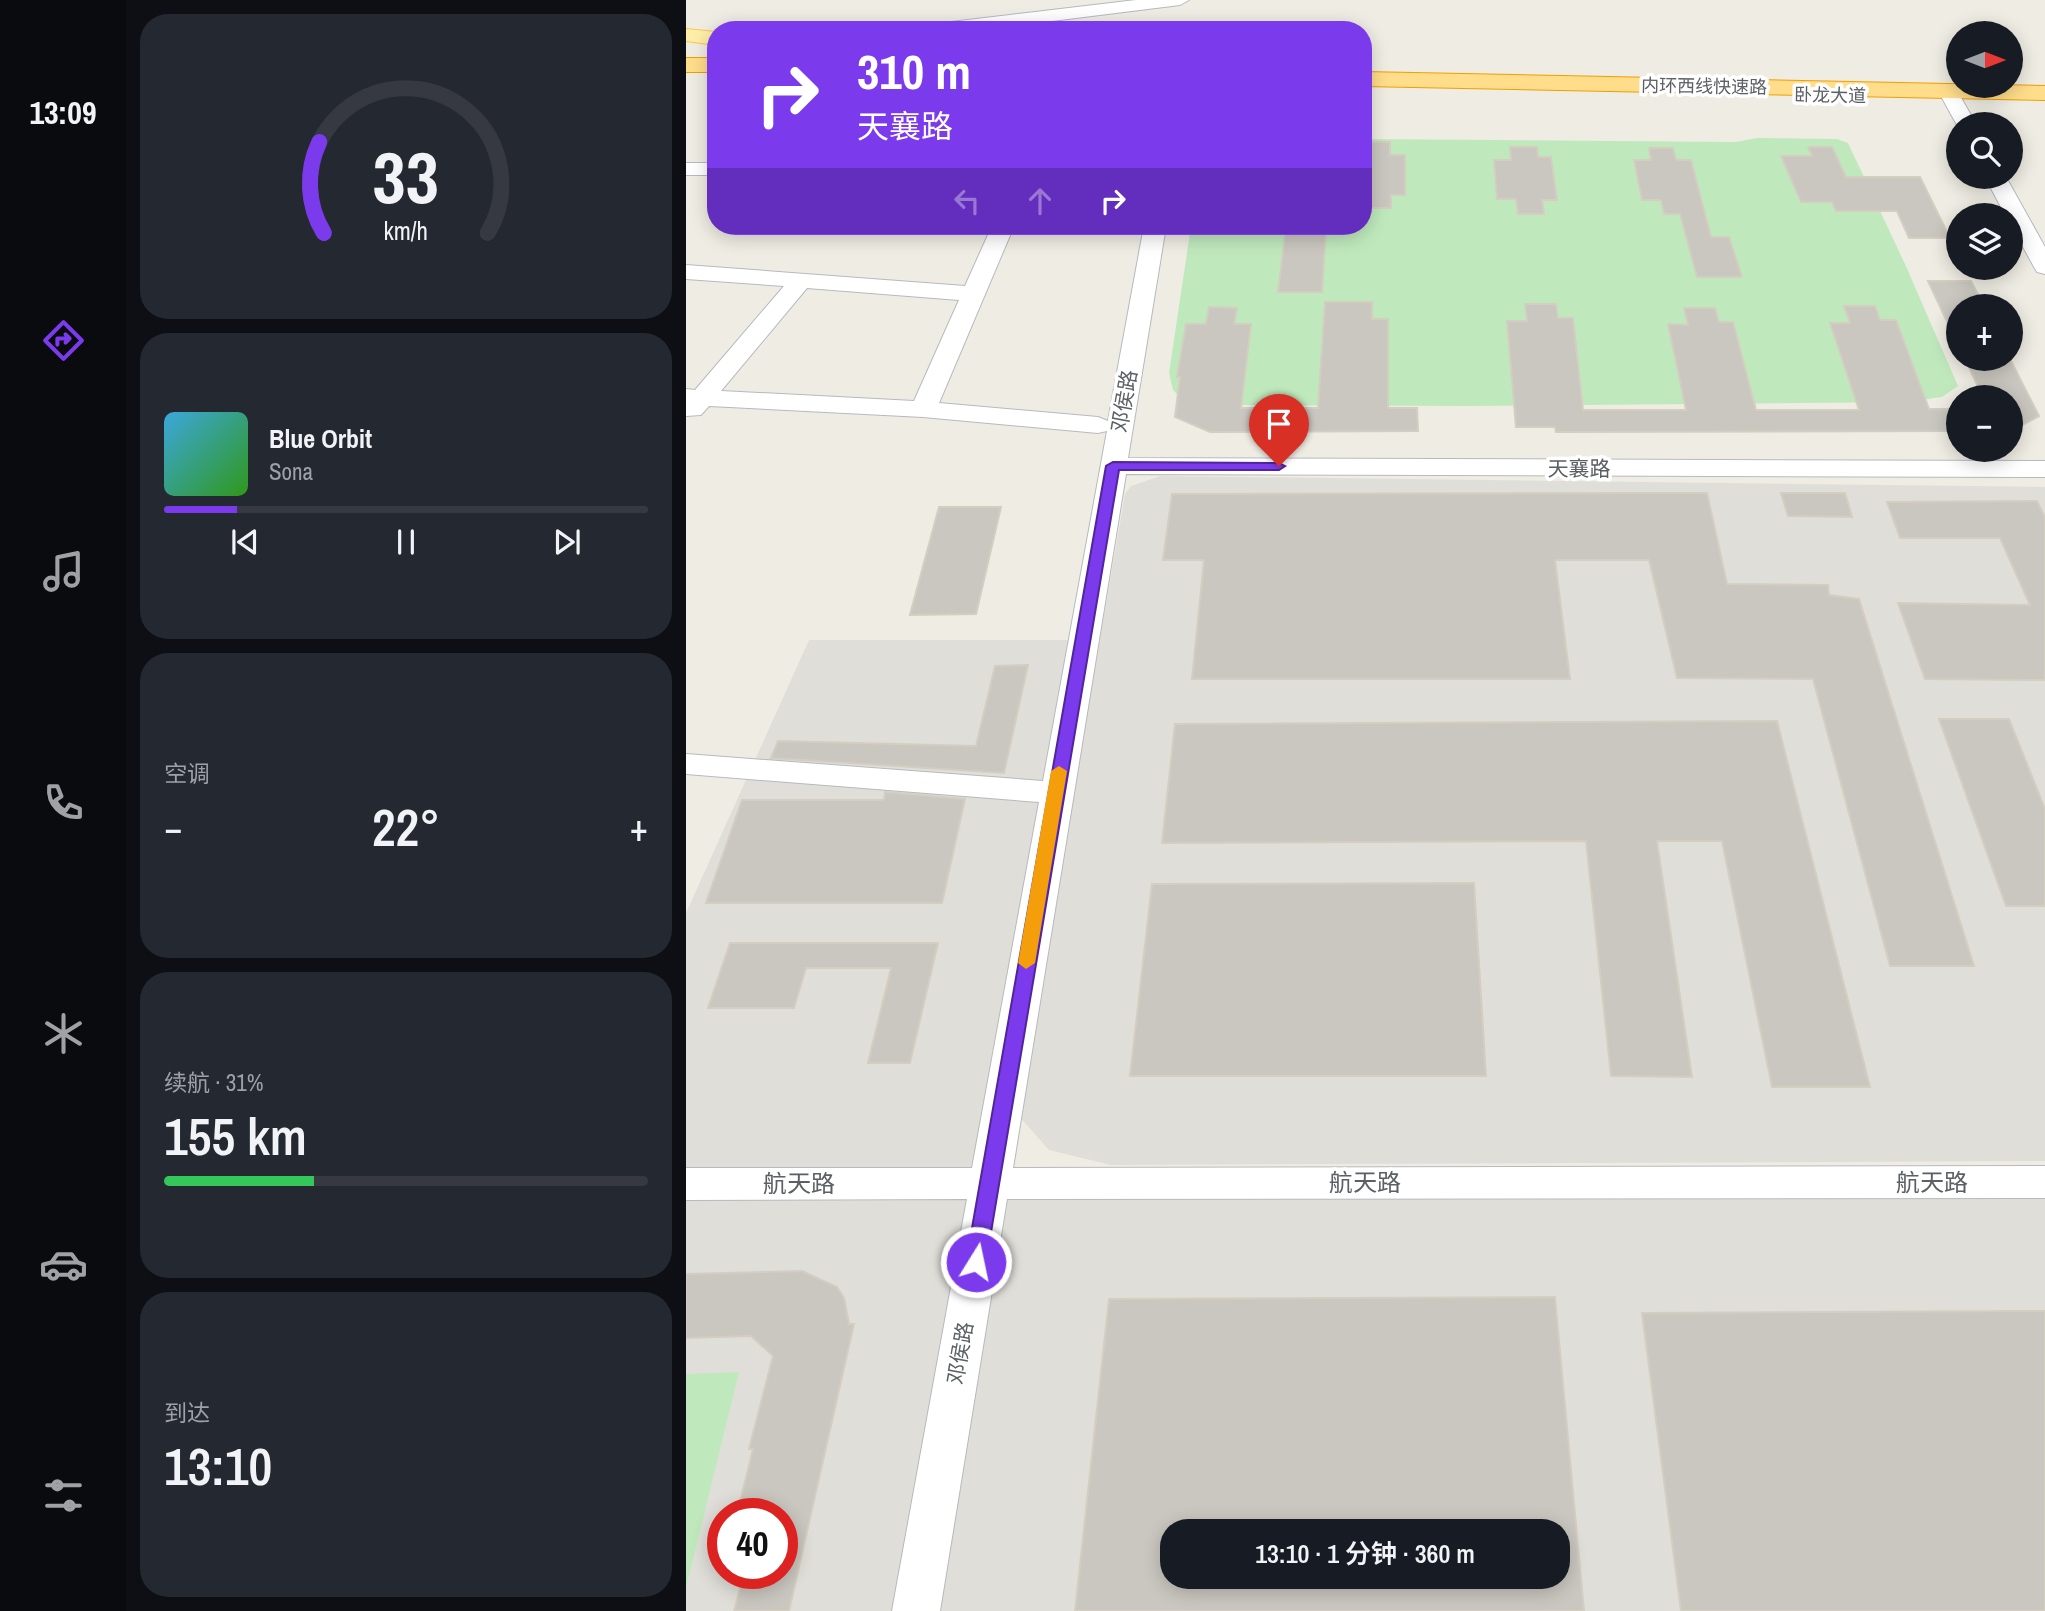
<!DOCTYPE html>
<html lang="zh">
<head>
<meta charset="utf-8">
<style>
  body { margin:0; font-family:"Archivo Narrow","Noto Sans SC",sans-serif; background:#242831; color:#f1f3f6; height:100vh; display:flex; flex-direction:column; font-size:26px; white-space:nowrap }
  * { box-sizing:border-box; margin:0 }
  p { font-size:23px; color:#9ea1a6 }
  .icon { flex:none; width:38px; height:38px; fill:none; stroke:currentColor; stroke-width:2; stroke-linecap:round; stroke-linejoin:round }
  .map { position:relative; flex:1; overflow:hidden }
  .details { display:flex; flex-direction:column; gap:14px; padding:14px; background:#0d0f14; width:560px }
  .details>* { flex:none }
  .guide { position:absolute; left:21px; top:21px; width:665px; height:214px; border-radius:28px; box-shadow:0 4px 18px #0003; background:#7c3aed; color:#fff; overflow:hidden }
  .needle { width:46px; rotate:90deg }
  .tools { position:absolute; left:1260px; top:21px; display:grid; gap:14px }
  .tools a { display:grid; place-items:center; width:77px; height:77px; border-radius:50%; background:#171b24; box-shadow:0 4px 18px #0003; font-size:35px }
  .speed { position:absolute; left:21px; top:1498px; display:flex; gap:14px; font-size:35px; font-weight:700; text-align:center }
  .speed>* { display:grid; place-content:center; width:91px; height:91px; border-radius:50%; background:#171b24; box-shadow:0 4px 18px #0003; line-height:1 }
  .speed .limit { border:10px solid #d22; background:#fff; color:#111 }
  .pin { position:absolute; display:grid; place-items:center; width:60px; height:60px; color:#fff; margin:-72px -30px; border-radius:50% 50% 50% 0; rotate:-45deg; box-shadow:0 0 7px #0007 }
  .pin .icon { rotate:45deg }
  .me { position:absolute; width:77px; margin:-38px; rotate:10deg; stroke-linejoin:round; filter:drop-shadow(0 0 5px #0008) }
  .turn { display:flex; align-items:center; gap:24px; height:147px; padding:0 35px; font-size:32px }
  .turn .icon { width:91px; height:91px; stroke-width:2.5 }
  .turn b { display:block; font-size:49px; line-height:60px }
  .lanes { display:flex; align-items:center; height:66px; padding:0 35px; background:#0003; justify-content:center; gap:35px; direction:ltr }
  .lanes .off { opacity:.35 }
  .big { font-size:52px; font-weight:600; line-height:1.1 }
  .details .tile { flex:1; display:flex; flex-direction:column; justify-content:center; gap:10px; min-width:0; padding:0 24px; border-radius:28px; background:#242831 }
  .details .dial { align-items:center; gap:0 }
  .dial svg { height:182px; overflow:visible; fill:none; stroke:#363941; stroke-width:7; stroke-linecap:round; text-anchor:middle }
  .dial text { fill:#f1f3f6; stroke:none }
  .song { display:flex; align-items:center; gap:21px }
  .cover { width:84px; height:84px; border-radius:10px; background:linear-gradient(135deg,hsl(200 70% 55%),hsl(110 70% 35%)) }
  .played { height:7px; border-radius:4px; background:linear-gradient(90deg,#7c3aed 15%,#363941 15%) }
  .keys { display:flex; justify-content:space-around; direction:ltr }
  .heat { display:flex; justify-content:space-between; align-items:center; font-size:38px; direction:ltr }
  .charge { height:10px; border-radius:5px; background:linear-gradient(90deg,#34c759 31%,#363941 0) }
  .trip { position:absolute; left:474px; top:1519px; width:410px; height:70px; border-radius:28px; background:#171b24; box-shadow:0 4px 18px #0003; font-weight:600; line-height:70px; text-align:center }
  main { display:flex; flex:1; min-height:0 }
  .dock { display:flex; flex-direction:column; width:126px; justify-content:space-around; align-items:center; background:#090b0e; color:#9ea1a6 }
  .dock .icon { width:49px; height:49px }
  .dock .on { color:#7c3aed }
  .dock b { font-size:32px; color:#f1f3f6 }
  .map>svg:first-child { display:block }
  .industrial { fill:#e0ded8; fill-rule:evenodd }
  .green { fill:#bfe9bd }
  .building { fill:#cac7c0; stroke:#d4cec1; stroke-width:2; fill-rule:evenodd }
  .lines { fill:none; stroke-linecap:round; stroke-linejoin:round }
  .minor-casing { stroke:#b6babe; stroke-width:2 }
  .major-casing { stroke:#fdc64e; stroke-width:2 }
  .highway-casing { stroke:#f29e00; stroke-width:2 }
  .minor { fill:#fff; fill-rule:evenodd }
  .major { fill:#ffeea8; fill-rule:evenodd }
  .highway { fill:#ffdd8a; fill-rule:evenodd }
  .route { fill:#7c3aed; stroke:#51269a; stroke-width:2 }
  .slow { fill:#f59e0b }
  .labels { text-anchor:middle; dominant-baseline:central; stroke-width:7; stroke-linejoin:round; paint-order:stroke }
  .far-street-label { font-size:18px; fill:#5b6065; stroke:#fff }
  .street-label { font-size:21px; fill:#5b6065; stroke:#fff }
  .near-street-label { font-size:24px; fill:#5b6065; stroke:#fff }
</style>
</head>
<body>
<main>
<nav class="dock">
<b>13:09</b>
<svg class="icon on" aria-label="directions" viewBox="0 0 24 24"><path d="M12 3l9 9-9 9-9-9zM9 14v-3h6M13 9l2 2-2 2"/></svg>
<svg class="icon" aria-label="music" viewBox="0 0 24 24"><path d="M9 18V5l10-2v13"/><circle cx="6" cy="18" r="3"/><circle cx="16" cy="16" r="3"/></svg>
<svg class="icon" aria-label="phone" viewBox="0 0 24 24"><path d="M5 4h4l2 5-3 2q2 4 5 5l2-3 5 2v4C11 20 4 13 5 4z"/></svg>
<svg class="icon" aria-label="climate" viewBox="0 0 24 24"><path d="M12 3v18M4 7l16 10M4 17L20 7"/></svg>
<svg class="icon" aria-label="car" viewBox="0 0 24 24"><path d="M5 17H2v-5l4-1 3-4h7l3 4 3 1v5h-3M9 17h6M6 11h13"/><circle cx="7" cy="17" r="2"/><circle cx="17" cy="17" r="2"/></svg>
<svg class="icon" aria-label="filters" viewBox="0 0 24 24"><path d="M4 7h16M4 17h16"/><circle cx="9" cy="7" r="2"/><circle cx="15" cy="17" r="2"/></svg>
</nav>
<section class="details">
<div class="tile dial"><svg viewBox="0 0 100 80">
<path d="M14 69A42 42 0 1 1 86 69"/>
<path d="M14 69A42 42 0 0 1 12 29" stroke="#7c3aed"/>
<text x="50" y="56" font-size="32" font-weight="700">33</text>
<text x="50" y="72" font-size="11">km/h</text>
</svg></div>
<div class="tile">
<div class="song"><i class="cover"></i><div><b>Blue Orbit</b><p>Sona</p></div></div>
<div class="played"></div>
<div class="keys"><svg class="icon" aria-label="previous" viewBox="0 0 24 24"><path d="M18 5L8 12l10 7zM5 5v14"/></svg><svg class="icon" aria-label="pause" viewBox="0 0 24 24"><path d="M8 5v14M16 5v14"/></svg><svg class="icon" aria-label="next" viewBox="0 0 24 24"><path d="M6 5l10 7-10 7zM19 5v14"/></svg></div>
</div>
<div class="tile"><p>空调</p>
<div class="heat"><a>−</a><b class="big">22°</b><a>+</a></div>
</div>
<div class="tile"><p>续航 · 31%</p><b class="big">155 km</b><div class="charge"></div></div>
<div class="tile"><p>到达</p><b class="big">13:10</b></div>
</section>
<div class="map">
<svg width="1359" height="1611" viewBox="0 0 1359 1611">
  <rect width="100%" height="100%" fill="#efece3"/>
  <g class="industrial">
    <polygon points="474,476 1359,487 1359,1161 425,1165 363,1150 332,1115 439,494 445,486"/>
    <path d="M 123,640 L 396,640 L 303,1181 L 1359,1182 L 1359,1611 L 0,1611 L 0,913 ZM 37,1514 L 96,1514 L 96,1573 L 37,1573 ZM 486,1531 L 872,1531 L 872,1577 L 486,1577 Z"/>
  </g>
  <g class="green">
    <polygon points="1071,138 1151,139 1162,143 1219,264 1272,386 1256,397 1221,402 783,406 546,405 496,399 487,390 483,373 505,226 677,226 677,139 1050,142"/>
    <polygon points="53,1372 0,1588 0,1374"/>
  </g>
  <g class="building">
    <polygon points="680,142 704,142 704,155 719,155 719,195 705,195 705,208 677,208 677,155 680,155"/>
    <polygon points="824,147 851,147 852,157 865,157 871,200 856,200 858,214 832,214 830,199 811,199 808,160 825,160"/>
    <polygon points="1122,147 1146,147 1160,177 1234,177 1264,238 1223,238 1211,211 1150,211 1146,202 1115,202 1095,156 1126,156"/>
    <polygon points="963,148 987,148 990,160 1005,160 1025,237 1043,237 1056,277 1011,277 994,214 978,214 975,200 956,200 948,160 965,160"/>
    <polygon points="600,226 625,226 624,230 640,230 636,292 592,292"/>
    <polygon points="1242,281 1285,281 1298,306 1272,306 1272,345"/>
    <polygon points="639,302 686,302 686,319 702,319 702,408 731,408 732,431 524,432 489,417 494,377 491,377 500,324 520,324 523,307 551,308 548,324 565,324 555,408 632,408"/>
    <polygon points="839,304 870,304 872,318 887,318 897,410 1000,410 982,324 1002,325 998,308 1029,308 1033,322 1047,322 1070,410 1173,410 1144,323 1164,323 1158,306 1189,306 1194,320 1210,320 1243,409 1272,409 1272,431 870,432 869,427 830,427 821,321 841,321"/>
    <polygon points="1279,359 1324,359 1353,416 1325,431 1325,397 1297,397"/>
    <polygon points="954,493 1021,493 1041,584 1142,585 1143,595 1173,599 1288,966 1204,966 1127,679 991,678 963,560 869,560 884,679 506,679 518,560 477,560 486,494"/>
    <polygon points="1095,493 1159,493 1166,517 1102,516"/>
    <polygon points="1351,501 1359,517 1359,680 1239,679 1212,603 1344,605 1314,538 1214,538 1201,502"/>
    <polygon points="253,507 315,507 290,614 224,615"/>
    <polygon points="342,665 318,773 85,758 92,741 290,746 309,666"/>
    <polygon points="1253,719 1323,719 1359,809 1359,906 1320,906"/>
    <polygon points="1091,721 1184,1087 1086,1087 1036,841 971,841 1006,1077 925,1076 900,841 476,843 489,724"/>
    <polygon points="199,792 279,799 256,903 20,903 56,800 198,800"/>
    <polygon points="788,883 800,1076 444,1076 466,884"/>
    <polygon points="44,943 252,943 224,1063 182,1063 205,968 120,968 108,1008 22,1008"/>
    <polygon points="116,1271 151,1287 158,1298 163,1324 168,1324 103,1611 48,1611 58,1573 96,1573 96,1514 51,1514 67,1449 63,1449 87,1356 65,1336 0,1338 0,1274"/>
    <path d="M 869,1297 L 898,1611 L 389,1611 L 423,1299 ZM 486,1531 L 872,1531 L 872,1577 L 486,1577 Z"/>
    <polygon points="1359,1311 1359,1611 995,1611 956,1313"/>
  </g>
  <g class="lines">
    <g class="minor-casing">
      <g id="minor">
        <polygon points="450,0 503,0 494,5 295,30 239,30 248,24"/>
        <polygon points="1266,92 1273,94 1290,124 1272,124 1272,127 1256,98 1259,94"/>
        <rect x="0" y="163" width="30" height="12"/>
        <polygon points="1299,177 1320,177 1359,247 1359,274 1351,272 1348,267 1325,225 1325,215 1319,215"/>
        <path d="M 306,226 L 328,226 L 253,403 L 412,417 L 422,421 L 458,226 L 480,226 L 442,458 L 1359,461 L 1359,477 L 440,474 L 327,1168 L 1359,1166 L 1359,1198 L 321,1199 L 254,1611 L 206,1611 L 281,1199 L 0,1200 L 0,1168 L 286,1168 L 353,802 L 0,774 L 0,754 L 357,781 L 421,431 L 412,433 L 237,417 L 23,406 L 15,415 L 0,416 L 0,389 L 9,390 L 98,286 L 0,279 L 0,265 L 279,286 ZM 121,288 L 273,300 L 228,401 L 35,391 Z"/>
      </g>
    </g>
    <g class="major-casing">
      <polygon id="major" points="0,29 30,32 30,45 0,41"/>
    </g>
    <g class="highway-casing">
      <g id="highway">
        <rect x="0" y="58" width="30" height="14"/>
        <polygon points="677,72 1359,86 1359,100 677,86"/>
      </g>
    </g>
    <use href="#minor" class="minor"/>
    <use href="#major" class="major"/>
    <use href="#highway" class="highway"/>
  </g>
  <polygon class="route" points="427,462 593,463 599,466 593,470 433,470 300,1262 297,1268 290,1271 283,1268 280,1262 420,466"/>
  <polygon class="slow" points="373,766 381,771 349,963 340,969 332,963 365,771"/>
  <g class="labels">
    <g class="far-street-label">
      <text transform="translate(1018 86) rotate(1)">内环西线快速路</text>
      <text transform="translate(1144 95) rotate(1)">卧龙大道</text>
    </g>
    <g class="street-label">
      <text transform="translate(438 401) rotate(-80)">邓侯路</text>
      <text x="893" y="468">天襄路</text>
      <text transform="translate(274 1353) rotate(-80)">邓侯路</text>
    </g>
    <g class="near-street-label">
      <text x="679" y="1182">航天路</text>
      <text x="1246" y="1182">航天路</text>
      <text x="113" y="1183">航天路</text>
    </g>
  </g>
</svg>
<div class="tools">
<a><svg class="needle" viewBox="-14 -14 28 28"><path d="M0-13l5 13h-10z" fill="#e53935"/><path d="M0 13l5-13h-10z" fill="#9ea1a6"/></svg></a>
<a><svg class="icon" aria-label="search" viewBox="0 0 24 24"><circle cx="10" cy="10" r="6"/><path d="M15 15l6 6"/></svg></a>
<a><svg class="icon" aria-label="layers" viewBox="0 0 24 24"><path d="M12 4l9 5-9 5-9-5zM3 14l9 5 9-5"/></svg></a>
<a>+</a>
<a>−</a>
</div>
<div class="speed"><div class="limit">40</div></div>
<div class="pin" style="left:593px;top:466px;background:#d93025"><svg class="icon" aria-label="arrive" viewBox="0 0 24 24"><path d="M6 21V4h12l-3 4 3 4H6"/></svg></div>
<svg class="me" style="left:290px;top:1262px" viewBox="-20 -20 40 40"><circle r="17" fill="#7c3aed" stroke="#fff" stroke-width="3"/><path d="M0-11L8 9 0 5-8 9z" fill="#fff"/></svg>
<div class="trip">13:10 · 1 分钟 · 360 m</div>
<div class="guide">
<div class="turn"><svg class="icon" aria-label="right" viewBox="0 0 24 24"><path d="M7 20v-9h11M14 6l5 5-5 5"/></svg><div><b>310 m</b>天襄路</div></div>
<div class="lanes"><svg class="icon off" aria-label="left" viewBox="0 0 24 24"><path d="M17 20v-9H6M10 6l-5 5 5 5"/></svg><svg class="icon off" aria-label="ahead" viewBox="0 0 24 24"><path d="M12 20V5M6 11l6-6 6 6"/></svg><svg class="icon" aria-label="right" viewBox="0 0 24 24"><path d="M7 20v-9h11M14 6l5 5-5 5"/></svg></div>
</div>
</div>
</main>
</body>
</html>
